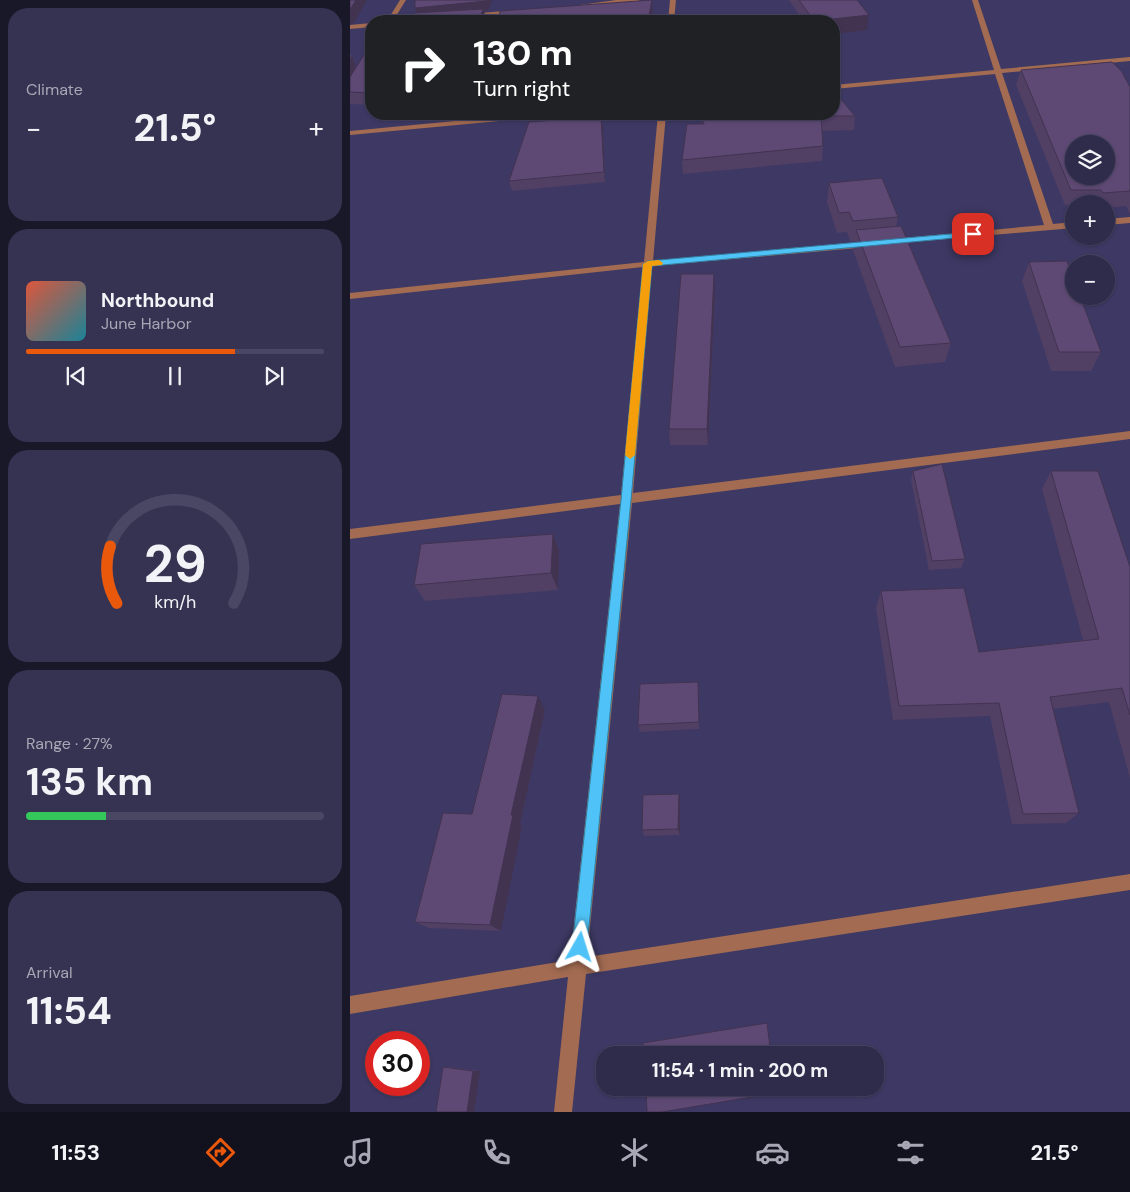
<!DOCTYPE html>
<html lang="en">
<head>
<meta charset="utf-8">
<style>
  body { margin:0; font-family:"DM Sans",sans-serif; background:#363352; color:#f1f3f6; height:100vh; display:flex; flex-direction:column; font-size:19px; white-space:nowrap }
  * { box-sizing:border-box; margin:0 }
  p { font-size:16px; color:#a7a7b5 }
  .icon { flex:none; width:28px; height:28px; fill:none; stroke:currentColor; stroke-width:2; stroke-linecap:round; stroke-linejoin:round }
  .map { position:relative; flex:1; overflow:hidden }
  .side { display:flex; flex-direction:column; gap:8px; padding:8px; background:#191829; width:350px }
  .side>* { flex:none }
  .banner { position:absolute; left:15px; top:15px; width:475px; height:105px; border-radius:20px; box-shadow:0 1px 4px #0004,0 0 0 1px #494763; background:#202124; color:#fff; overflow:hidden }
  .fabs { position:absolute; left:715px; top:135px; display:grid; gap:10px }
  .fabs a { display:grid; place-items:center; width:50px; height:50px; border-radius:50%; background:#2e2b4b; box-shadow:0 1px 4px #0004,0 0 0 1px #494763; font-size:25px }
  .speed { position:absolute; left:15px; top:1031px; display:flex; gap:10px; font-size:25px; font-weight:700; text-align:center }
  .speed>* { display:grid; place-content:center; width:65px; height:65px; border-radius:50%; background:#2e2b4b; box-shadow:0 1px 4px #0004,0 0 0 1px #494763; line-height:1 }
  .speed .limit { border:8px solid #d22; background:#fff; color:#111 }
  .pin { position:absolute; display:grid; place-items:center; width:42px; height:42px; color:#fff; margin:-21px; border-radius:10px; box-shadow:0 2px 8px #0006 }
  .me { position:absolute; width:55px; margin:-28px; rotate:6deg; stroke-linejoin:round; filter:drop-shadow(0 0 4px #0008) }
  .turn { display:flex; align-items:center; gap:18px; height:105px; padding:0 25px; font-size:22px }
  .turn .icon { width:65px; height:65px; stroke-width:2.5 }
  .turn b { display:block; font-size:35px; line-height:42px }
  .big { font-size:38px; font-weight:700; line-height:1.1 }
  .side .widget { flex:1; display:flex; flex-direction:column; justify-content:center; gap:8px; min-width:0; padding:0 18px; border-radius:20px; background:#363352 }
  .side .dial { align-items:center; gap:0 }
  .dial svg { height:130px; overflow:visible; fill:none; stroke:#494763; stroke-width:7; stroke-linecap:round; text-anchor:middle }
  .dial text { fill:#f1f3f6; stroke:none }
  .song { display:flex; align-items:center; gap:15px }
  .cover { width:60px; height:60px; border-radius:8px; background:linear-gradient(135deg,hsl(10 70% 55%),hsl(190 70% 35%)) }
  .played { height:5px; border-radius:2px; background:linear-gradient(90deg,#ea580c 70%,#494763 70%) }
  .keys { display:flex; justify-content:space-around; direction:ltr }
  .heat { display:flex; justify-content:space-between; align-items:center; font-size:28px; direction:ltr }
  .charge { height:8px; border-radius:4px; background:linear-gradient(90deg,#34c759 27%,#494763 0) }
  .trip { position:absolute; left:246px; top:1046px; width:288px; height:50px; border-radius:20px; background:#2e2b4b; box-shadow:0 1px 4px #0004,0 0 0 1px #494763; font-weight:700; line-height:50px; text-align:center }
  .menu { display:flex; height:80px; justify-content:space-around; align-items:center; background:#12111e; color:#a7a7b5 }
  .menu .icon { width:35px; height:35px }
  .menu .selected { color:#ea580c }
  .menu b { font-size:22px; color:#f1f3f6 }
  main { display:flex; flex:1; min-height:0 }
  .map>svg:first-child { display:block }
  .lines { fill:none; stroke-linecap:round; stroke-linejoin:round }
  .minor { fill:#a36b51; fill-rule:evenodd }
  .wall { fill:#513f64 }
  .shaded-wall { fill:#423351 }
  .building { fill:#5e4974; stroke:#423351; fill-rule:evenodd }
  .route { fill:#4fc3f7; stroke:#337fa1 }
  .slow { fill:#f59e0b }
</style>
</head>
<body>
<main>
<section class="side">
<div class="widget"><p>Climate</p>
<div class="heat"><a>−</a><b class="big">21.5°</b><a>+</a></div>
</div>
<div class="widget">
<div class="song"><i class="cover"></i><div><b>Northbound</b><p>June Harbor</p></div></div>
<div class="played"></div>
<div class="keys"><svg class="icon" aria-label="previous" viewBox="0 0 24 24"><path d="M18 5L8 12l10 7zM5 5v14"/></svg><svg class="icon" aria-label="pause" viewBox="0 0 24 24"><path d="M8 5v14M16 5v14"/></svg><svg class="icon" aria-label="next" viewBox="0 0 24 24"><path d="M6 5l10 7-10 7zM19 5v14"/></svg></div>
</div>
<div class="widget dial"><svg viewBox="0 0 100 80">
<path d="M14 69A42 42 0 1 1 86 69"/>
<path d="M14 69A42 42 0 0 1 10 34" stroke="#ea580c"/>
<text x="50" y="56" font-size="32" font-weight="700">29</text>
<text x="50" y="72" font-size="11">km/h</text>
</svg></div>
<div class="widget"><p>Range · 27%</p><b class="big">135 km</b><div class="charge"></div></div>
<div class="widget"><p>Arrival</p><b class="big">11:54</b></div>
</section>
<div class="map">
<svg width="780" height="1112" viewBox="0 0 780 1112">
  <rect width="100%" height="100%" fill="#3d3964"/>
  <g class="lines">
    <g class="minor">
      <polygon points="50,0 56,0 43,21 37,21"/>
      <polygon points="266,0 290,0 287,2 233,7 230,5"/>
      <polygon points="320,0 326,0 324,21 318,21"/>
      <polygon points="622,0 628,0 651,69 780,57 780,61 652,73 703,224 724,222 724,228 539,244 539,240 542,239 694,225 645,74 484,89 484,85 644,70"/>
      <polygon points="165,10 168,12 167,13 118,18 115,16 118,14"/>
      <polygon points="21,23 21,27 0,29 0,25"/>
      <polygon points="179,114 205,114 201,116 0,135 0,131"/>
      <polygon points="308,114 316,114 303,261 520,241 525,244 520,247 302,266 283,493 780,431 780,439 282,503 237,957 780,874 780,890 236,974 222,1112 204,1112 218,977 0,1014 0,996 220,960 270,504 0,539 0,529 271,495 293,267 0,299 0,293 294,262"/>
      <polygon points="780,217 780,223 756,225 756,219"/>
    </g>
  </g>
  <g class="wall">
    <polygon points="439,0 507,0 517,30 484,21 453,21"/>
    <polygon points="21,54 21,105 0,104 0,55 2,55 6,67"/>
    <polygon points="671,70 780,87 780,214 776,206 756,208 756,204 724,204 724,206 715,205 666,85"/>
    <polygon points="350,114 484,114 505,116 504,130 472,131 473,146 472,161 333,174 332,160 352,124"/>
    <polygon points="251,117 253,127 255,182 162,191 159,181"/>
    <polygon points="479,183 548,217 546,227 601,343 595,362 545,367 503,250 505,241 500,241 497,232 487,233 477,202"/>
    <polygon points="679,262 751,352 741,371 701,371 672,281"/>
    <polygon points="365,291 358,445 320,445 319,429"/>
    <polygon points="563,471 615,559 611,568 579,570 561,480"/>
    <polygon points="701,471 780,567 780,778 759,702 703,709 729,813 716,823 662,824 640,716 543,720 526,608 531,591 629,652 733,640 692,489"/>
    <polygon points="203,534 209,551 208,590 75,601 64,585"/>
    <polygon points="348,682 349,729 290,732 288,725"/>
    <polygon points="195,710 170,824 172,826 151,931 79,928 65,922"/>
    <polygon points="330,800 330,835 294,836 292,830"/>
    <polygon points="93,1067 100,1067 130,1071 124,1112 86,1112"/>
  </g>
  <g class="shaded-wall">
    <polygon points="6,0 17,0 4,23 0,23 0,10"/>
    <polygon points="137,0 142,0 139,10 134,11 136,18 134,21 68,17 65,8"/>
    <polygon points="302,0 303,12 301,21 298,21"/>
    <polygon points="519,15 517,30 484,34 484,21 468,21"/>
    <polygon points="2,55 6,67 0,78 0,59"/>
    <polygon points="251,117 253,127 255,182 254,172"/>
    <polygon points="364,274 365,291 358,445 357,429"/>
    <polygon points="203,534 209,551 208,590 201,573"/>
    <polygon points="348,682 349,689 349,729 349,722"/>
    <polygon points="188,696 195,710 170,824 172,826 151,931 140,925 161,815"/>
    <polygon points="329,794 330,800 330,835 328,829"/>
    <polygon points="123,1071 130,1071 124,1112 117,1112"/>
  </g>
  <g class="building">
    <polygon points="0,0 6,0 0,10"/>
    <polygon points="65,0 137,0 136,1 65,8"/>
    <polygon points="302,0 298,21 149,21 150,11"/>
    <polygon points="449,0 507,0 519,15 464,21"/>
    <polygon points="133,9 129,21 64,21 64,13"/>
    <polygon points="21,54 21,93 0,92 0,77 14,55"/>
    <path d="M 762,62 L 772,72 L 780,87 L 780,191 L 753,193 L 751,190 L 721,190 L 671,70 ZM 724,144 L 756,144 L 756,176 L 724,176 Z"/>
    <polygon points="484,91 505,116 471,116 473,146 332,160 337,124 354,124 352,114 484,114"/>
    <polygon points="251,117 254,172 159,181 179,122"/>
    <polygon points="532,178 548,217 503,221 499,212 489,213 479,183"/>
    <polygon points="551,226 601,343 550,347 506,230"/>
    <polygon points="717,261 724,280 724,296 730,296 751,352 709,352 679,262"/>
    <polygon points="331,274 364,274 357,429 319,429"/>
    <polygon points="592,464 615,559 582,561 563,471"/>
    <polygon points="701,471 748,471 780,567 780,715 772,688 700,697 729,813 673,814 649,703 549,706 531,591 614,588 629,652 749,639"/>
    <polygon points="203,534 201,573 64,585 71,544"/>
    <polygon points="348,682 349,722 288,725 290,684"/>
    <polygon points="152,694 188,696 161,815 163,815 140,925 65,922 93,813 122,814"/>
    <polygon points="329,794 328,829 292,830 293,795"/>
    <polygon points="417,1023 421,1055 294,1055 293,1043"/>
    <polygon points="93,1067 123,1071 117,1112 86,1112"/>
    <polygon points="296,1088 426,1088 426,1093 312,1112 297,1112"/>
  </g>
  <polygon class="route" points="623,232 627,234 626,236 302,266 281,500 237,947 235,953 230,955 224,953 222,947 271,500 293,264 298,261"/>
  <polygon class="slow" points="309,260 313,263 312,265 302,266 285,455 280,459 275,455 293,264 298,261"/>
</svg>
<div class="fabs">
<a><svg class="icon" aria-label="layers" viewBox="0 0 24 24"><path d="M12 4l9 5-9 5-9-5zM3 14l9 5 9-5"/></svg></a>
<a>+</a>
<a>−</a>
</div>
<div class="speed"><div class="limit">30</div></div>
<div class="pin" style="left:623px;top:234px;background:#d93025"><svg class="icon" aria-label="arrive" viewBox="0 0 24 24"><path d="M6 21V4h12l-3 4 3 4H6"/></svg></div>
<svg class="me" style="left:230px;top:947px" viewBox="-20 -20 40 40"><path d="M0-17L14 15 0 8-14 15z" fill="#4fc3f7" stroke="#fff" stroke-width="4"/></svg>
<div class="trip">11:54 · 1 min · 200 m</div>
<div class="banner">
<div class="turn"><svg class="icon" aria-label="right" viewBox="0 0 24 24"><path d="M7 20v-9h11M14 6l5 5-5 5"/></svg><div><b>130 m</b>Turn right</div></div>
</div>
</div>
</main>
<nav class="menu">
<b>11:53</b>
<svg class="icon selected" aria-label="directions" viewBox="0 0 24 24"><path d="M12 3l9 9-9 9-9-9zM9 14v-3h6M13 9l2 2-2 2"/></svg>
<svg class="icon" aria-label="music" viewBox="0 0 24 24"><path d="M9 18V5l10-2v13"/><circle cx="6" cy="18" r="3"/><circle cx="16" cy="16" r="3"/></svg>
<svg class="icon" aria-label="phone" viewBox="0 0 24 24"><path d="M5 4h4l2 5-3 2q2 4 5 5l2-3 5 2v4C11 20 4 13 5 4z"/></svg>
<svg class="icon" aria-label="climate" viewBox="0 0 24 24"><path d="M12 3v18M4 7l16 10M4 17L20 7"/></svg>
<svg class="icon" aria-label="car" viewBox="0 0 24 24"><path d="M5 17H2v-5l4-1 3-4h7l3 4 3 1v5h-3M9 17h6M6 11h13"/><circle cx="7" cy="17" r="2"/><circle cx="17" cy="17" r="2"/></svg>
<svg class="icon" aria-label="filters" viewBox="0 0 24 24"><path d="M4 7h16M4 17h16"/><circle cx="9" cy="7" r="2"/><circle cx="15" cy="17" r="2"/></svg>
<b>21.5°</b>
</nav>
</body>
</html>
